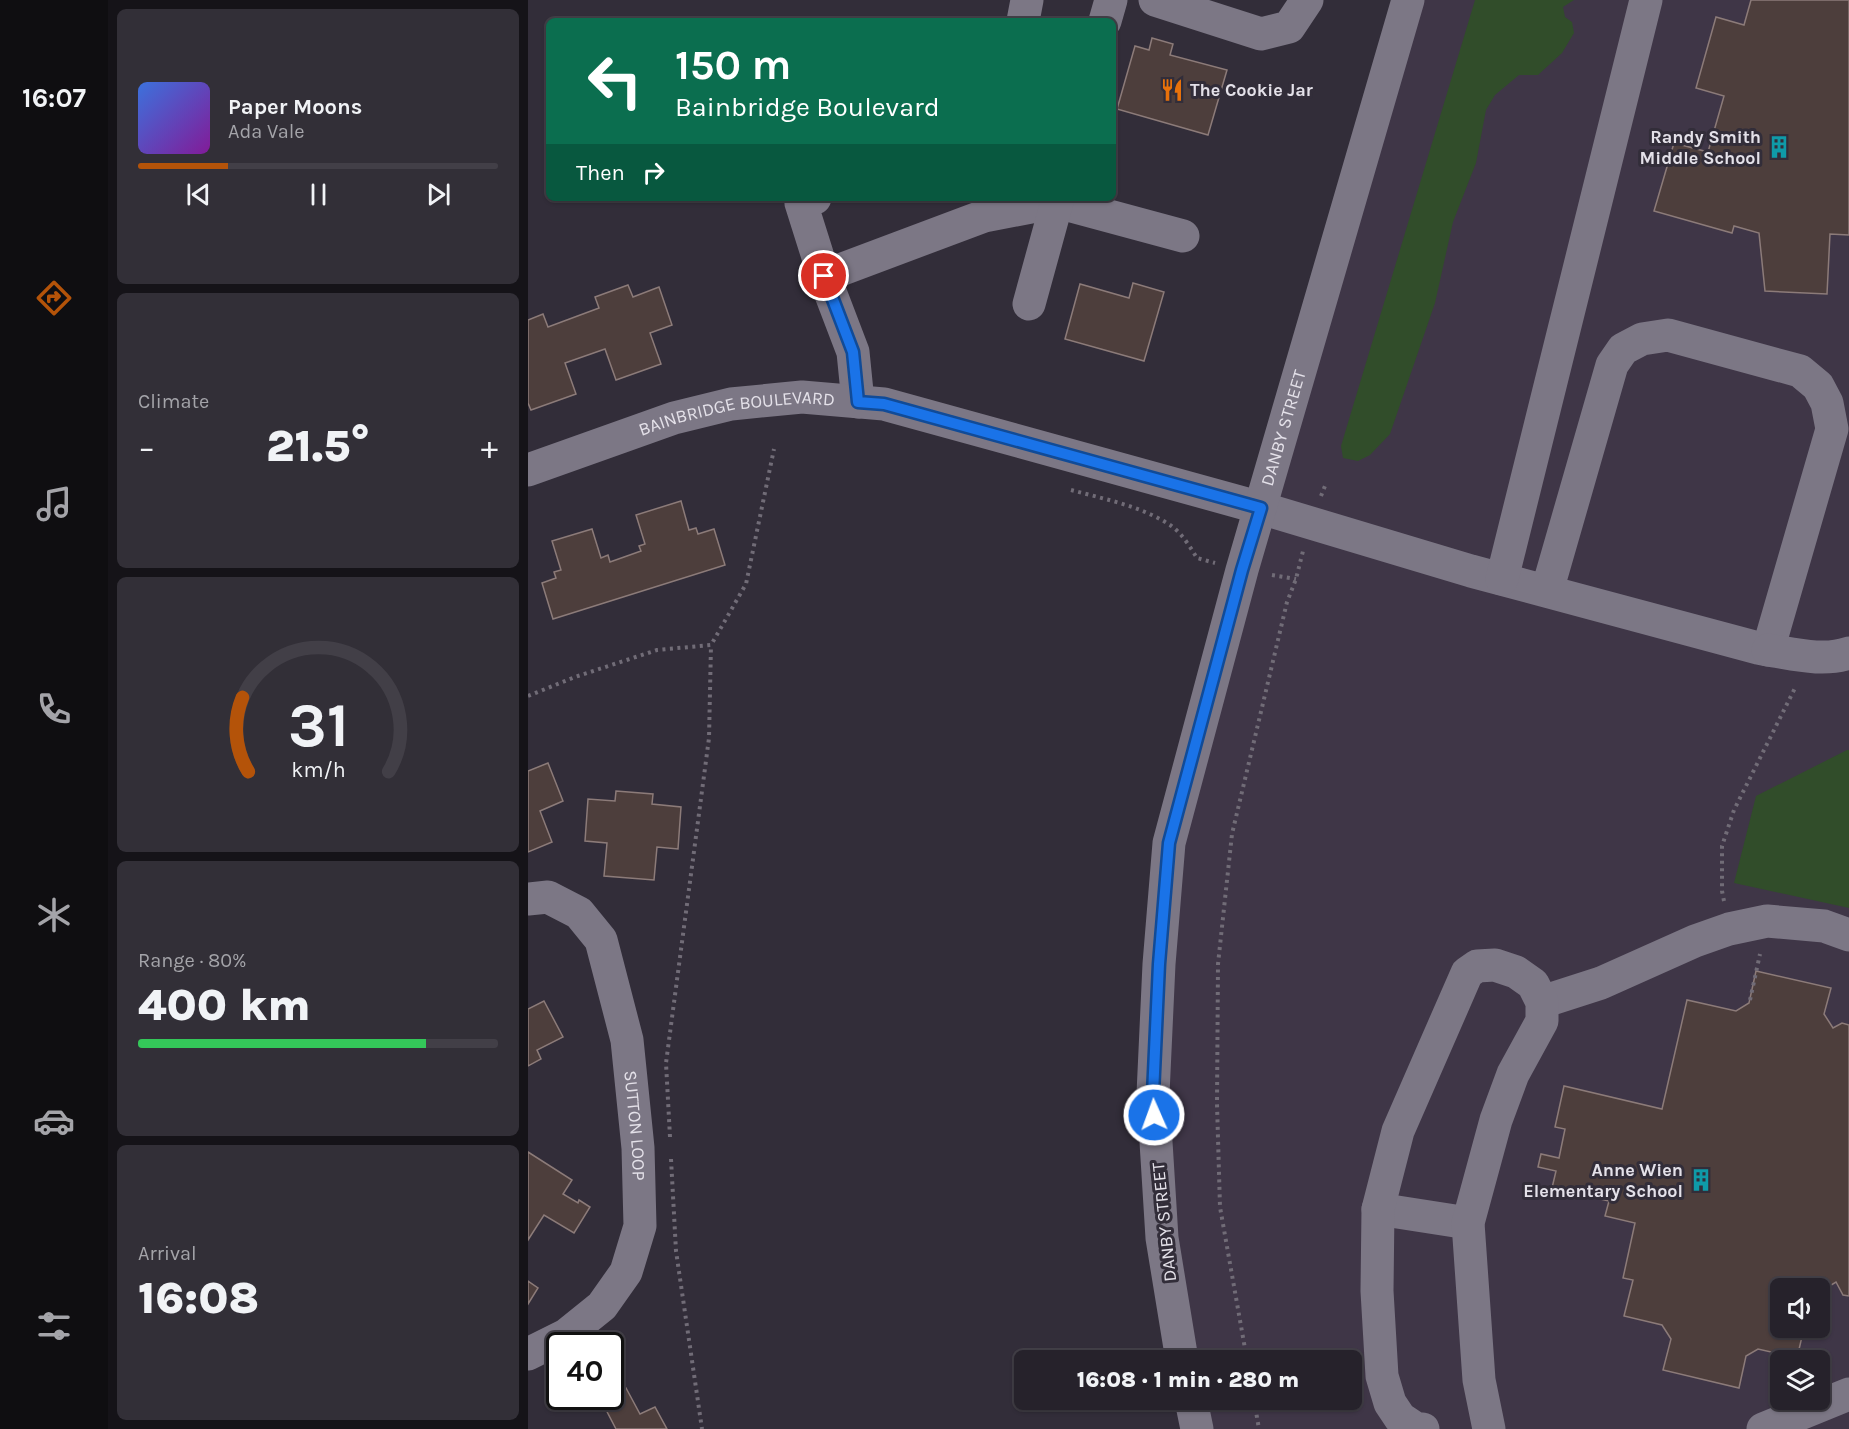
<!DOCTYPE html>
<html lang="en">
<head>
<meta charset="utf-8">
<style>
  body { margin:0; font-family:Karla,sans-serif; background:#322f37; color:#f1f3f6; height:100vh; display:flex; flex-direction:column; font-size:22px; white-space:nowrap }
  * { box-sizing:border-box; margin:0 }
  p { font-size:20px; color:#a4a4a9 }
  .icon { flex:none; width:33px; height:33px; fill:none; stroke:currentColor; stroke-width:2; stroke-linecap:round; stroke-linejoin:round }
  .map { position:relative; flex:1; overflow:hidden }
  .details { display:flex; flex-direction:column; gap:9px; padding:9px; background:#151318; width:420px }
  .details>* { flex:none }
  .banner { position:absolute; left:18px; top:18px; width:570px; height:183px; border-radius:9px; box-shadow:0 2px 4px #0004,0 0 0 2px #423f47; background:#0b6e4f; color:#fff; overflow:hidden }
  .tools { position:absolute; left:1242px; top:1278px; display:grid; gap:12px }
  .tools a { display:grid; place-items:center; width:60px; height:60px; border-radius:9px; background:#26222b; box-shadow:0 2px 4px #0004,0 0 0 2px #423f47; font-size:30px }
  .speed { position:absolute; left:18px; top:1332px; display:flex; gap:12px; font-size:30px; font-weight:700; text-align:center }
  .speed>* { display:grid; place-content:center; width:78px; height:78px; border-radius:50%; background:#26222b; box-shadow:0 2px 4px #0004,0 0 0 2px #423f47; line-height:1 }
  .speed .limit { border:3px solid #111; border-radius:9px; background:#fff; color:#111 }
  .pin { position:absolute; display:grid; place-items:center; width:51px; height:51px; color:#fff; margin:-26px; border:3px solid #fff; border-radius:50%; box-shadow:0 2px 6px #0007 }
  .me { position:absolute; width:66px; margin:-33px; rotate:358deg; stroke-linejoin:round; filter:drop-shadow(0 0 4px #0008) }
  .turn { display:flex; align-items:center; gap:21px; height:126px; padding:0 30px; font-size:27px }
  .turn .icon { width:78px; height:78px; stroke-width:2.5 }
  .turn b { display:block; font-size:42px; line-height:51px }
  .then { display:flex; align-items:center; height:57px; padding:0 30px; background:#0003; gap:12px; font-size:22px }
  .big { font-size:45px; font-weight:800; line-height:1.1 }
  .details .tile { flex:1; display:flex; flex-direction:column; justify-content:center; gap:9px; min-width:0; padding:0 21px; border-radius:9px; background:#322f37 }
  .details .dial { align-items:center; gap:0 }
  .dial svg { height:156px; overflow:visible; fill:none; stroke:#423f47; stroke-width:7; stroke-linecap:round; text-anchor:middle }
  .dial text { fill:#f1f3f6; stroke:none }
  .song { display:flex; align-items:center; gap:18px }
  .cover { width:72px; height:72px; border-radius:9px; background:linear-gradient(135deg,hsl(220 70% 55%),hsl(290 70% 35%)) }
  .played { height:6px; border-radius:3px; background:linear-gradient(90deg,#b45309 25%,#423f47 25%) }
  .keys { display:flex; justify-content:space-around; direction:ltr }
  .heat { display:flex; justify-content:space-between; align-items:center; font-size:33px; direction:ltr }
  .charge { height:9px; border-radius:4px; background:linear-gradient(90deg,#34c759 80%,#423f47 0) }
  .trip { position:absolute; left:486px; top:1350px; width:348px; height:60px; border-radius:9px; background:#26222b; box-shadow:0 2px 4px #0004,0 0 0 2px #423f47; font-weight:800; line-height:60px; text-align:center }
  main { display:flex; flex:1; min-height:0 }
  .tabs { display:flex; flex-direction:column; width:108px; justify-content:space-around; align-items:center; background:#0f0e11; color:#a4a4a9 }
  .tabs .icon { width:42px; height:42px }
  .tabs .on { color:#b45309 }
  .tabs b { font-size:27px; color:#f1f3f6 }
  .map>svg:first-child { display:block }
  .education { fill:#3f3647; fill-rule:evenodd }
  .green { fill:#314d2a }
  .building { fill:#4d3e3c; stroke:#8c7b79; stroke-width:1.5 }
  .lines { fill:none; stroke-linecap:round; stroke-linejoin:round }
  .path { stroke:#716c77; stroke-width:4; stroke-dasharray:3 4.5; stroke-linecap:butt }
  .minor { stroke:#7c7785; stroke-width:33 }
  .route-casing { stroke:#114b97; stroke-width:15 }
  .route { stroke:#1a73e8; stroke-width:10 }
  .labels { text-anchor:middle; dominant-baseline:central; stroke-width:6; stroke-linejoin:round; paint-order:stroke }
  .poi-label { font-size:18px; font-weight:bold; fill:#e4e1e9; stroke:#322d39; text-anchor:end }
  .street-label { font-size:18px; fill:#e4e1e9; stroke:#322d39 }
</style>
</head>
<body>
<main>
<nav class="tabs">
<b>16:07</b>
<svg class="icon on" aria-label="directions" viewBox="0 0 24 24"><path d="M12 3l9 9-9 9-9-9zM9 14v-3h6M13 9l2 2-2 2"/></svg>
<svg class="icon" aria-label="music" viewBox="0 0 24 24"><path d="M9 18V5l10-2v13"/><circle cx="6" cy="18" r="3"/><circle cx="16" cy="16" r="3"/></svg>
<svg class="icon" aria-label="phone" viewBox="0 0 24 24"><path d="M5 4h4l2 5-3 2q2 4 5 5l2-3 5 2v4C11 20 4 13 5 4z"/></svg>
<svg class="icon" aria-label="climate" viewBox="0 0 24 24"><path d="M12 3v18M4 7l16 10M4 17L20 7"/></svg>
<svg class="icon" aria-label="car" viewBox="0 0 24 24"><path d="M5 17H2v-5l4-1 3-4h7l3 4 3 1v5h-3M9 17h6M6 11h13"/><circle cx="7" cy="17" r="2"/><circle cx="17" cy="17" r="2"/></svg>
<svg class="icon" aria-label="filters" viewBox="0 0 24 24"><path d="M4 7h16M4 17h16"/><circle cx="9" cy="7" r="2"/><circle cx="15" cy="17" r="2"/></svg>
</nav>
<section class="details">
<div class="tile">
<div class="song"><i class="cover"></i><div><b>Paper Moons</b><p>Ada Vale</p></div></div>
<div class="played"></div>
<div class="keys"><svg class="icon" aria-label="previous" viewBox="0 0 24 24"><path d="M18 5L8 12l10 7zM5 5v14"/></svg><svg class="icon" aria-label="pause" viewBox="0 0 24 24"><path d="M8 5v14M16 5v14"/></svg><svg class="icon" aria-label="next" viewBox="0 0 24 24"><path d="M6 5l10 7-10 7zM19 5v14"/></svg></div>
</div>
<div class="tile"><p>Climate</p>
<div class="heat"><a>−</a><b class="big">21.5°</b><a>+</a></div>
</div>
<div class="tile dial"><svg viewBox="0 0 100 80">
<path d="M14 69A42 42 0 1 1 86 69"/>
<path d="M14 69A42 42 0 0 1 11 31" stroke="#b45309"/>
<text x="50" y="56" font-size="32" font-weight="700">31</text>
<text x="50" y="72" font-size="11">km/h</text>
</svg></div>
<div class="tile"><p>Range · 80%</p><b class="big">400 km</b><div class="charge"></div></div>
<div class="tile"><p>Arrival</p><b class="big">16:08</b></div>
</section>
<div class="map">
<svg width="1321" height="1429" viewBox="0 0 1321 1429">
  <rect width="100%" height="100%" fill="#322d39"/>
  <path class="education" d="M 894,0 L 1321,0 L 1321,1429 L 669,1429 L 663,1400 L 824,1400 L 824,1360 L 654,1360 L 634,1238 L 641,843 ZM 1252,1288 L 1292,1288 L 1292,1328 L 1252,1328 ZM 1252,1360 L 1292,1360 L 1292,1400 L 1252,1400 Z"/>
  <g class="green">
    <polygon points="947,0 1046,0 1035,7 1037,17 1044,22 1046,33 1034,53 1010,75 991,75 967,95 958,110 948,163 925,222 907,303 862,434 842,455 830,461 815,458 813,446"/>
    <polygon points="1319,750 1321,750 1321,908 1206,883 1228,796"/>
  </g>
  <g class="building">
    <polygon points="1223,0 1321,0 1321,235 1302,234 1299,294 1237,291 1231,233 1206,226 1204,233 1126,211 1146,143 1180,152 1196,96 1168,88 1188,17 1216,25"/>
    <polygon points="624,38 645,44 642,55 699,70 680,135 589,109 607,46 621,50"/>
    <polygon points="605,283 636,292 616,361 537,339 552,284 601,298"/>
    <polygon points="100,285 105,297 131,287 144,325 122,333 133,364 88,380 77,349 37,363 48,394 3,410 0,403 0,320 15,314 20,327 71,308 67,297"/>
    <polygon points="153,501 161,530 168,528 170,534 186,529 197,565 25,619 14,583 28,578 26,572 33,570 24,541 64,529 73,558 80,555 82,562 113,551 111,546 117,544 108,515"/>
    <polygon points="20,763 35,801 12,811 24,842 0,852 0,771"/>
    <polygon points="88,791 125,794 124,804 153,807 150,849 129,847 126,880 76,876 79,843 57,841 60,799 87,801"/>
    <polygon points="1228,971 1303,988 1296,1014 1305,1028 1314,1023 1321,1025 1321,1296 1315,1295 1308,1282 1295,1290 1292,1305 1292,1288 1252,1288 1252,1328 1276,1328 1269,1358 1230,1349 1218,1356 1211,1388 1135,1370 1143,1339 1134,1325 1096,1316 1105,1280 1095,1278 1107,1223 1077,1216 1081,1201 1024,1188 1028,1171 1010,1167 1013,1154 1031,1158 1037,1129 1027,1127 1036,1086 1134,1109 1159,1000 1208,1011 1221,1003"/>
    <polygon points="16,1001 35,1037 9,1050 13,1059 0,1066 0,1009"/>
    <polygon points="0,1152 44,1180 35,1194 50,1203 51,1200 62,1207 46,1233 16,1215 0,1240"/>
    <polygon points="0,1281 10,1288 0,1304"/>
    <polygon points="98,1388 112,1414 127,1407 139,1429 88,1429 74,1402"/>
  </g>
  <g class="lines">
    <g class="path">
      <path d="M 543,490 C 576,499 613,506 642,525 C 654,533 662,547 669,558 L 687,563"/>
      <polyline points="793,496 797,486"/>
      <polyline points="744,575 768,579"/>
      <polyline points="0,696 47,677 129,650 183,645 218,584 246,449"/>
      <polyline points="1196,901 1194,891 1194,846 1206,810 1268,686"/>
      <polyline points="1222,1000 1232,954"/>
      <polyline points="142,1137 138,1063 181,738 183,645"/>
      <polyline points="143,1159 148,1251 174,1429"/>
      <polyline points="719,1360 692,1207 689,1104 690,964 704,834 759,602 768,579 775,551"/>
      <polyline points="726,1400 731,1429"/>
    </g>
    <g class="minor">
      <polyline points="627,0 733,34 761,27 779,0"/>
      <polyline points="495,21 499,0"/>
      <polyline points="577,21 583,0"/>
      <polyline points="287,198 273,203 296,276 325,352 330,402"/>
      <polyline points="296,276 456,216 529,202 655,236"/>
      <polyline points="501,304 529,202"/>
      <path id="s1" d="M 0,470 L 146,418 L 203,404 L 274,397 L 356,404 L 733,508 L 943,571 L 1230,648 L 1240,650 L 1304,429 L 1299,403 L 1290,386 L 1272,371 L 1140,335 L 1114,339 L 1095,349 L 1084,365 L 1019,591"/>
      <polyline points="974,579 1118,0"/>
      <path d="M 1240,650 C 1266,654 1296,662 1321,653"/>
      <path id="s2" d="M 0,899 L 20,897 L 51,913 L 73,940 L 99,1040 L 110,1148 L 112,1226 L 98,1272 L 74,1306 L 38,1335 L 0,1354"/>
      <polyline points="1014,1002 1073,983 1167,941 1201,929 1239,921 1296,926 1321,935"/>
      <polyline points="850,1209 940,1223"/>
      <path id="s3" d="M 654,1360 L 634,1238 L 625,1094 L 631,964 L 641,843 L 714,570 L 880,0"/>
      <polyline points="663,1400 669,1429"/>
      <polyline points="895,1429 887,1428 872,1418 862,1403 854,1376 849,1291 850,1209 870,1131 939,973 949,966 967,965 988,972 1005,984 1014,1002 1014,1021 985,1074 968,1120 940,1223 951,1380 961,1429"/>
      <polyline points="1235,1429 1321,1394"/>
    </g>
  </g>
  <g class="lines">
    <g class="route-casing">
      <polyline id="route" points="296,276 325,352 330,402 356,404 733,508 714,570 641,843 631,964 625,1094 626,1115"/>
    </g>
    <use href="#route" class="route"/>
  </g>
  <defs>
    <g id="restaurant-bare" transform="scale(1.8)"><path d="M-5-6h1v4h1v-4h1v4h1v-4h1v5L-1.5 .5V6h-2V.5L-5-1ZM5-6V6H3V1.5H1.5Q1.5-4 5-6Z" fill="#e8710a" stroke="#322d39" stroke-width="2.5" paint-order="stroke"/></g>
    <g id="building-bare" transform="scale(1.8)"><path d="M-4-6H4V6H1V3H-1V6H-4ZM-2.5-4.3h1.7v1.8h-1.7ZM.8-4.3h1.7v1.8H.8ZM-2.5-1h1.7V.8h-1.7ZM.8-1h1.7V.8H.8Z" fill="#0f9aa8" stroke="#322d39" stroke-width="2.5" paint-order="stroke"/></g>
  </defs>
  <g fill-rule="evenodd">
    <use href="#restaurant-bare" x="644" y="90"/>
    <use href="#building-bare" x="1251" y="147"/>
    <use href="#building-bare" x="1173" y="1180"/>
  </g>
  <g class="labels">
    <g class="poi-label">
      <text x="662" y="90" text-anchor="start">The Cookie Jar</text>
      <text x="1233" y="137">Randy Smith<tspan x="1233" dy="21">Middle School</tspan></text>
      <text x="1155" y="1170">Anne Wien<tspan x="1155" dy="21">Elementary School</tspan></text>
    </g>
    <g class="street-label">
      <text stroke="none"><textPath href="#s1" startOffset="218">BAINBRIDGE BOULEVARD</textPath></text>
      <text stroke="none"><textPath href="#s3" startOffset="950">DANBY STREET</textPath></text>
      <text stroke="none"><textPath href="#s2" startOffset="279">SUTTON LOOP</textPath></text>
      <text transform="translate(636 1222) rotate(-96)">DANBY STREET</text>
    </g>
  </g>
</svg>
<div class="tools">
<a><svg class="icon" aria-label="sound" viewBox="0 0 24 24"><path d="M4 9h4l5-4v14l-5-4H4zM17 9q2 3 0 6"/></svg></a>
<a><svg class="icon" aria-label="layers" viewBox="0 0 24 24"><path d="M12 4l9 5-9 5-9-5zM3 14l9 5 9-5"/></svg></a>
</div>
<div class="speed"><div class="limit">40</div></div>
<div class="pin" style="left:296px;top:276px;background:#d93025"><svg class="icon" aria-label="arrive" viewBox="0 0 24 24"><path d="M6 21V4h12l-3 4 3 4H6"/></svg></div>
<svg class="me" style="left:626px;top:1115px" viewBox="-20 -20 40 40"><circle r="17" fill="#1a73e8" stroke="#fff" stroke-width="3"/><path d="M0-11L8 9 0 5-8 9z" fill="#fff"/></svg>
<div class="trip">16:08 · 1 min · 280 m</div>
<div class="banner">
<div class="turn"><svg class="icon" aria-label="left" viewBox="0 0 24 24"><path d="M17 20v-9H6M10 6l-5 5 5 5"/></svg><div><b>150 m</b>Bainbridge Boulevard</div></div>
<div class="then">Then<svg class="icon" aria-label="right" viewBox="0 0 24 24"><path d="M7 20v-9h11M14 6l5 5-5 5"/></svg></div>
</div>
</div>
</main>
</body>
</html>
